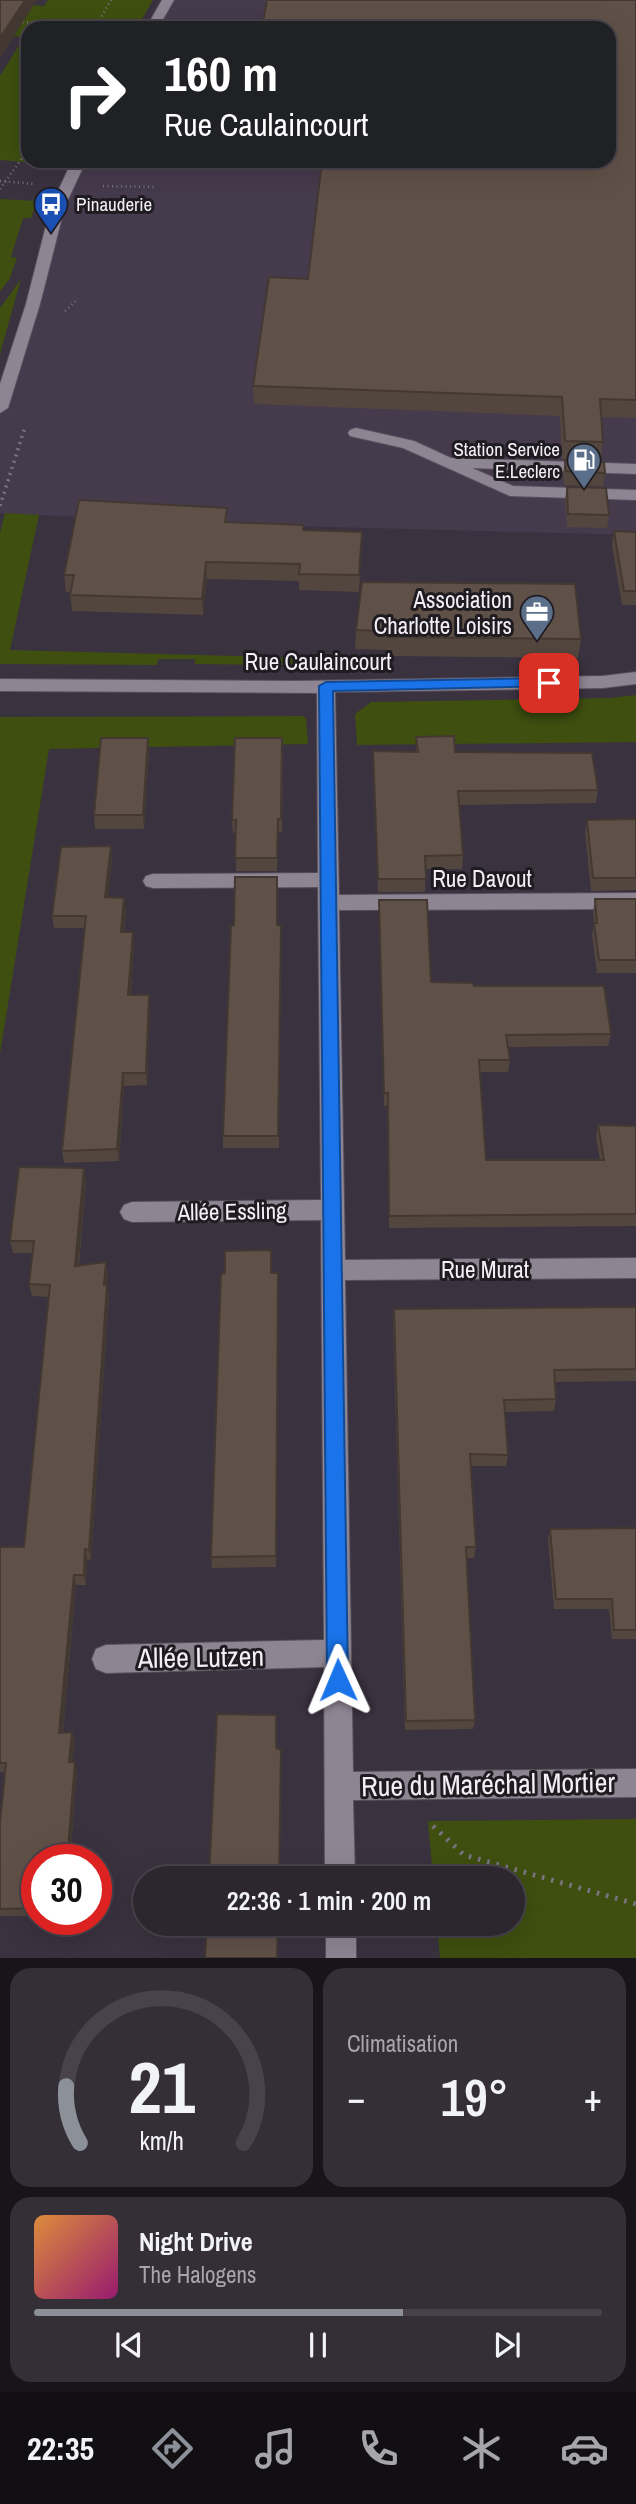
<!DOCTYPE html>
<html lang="fr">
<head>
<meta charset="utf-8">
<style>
  body { margin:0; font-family:"Archivo Narrow",sans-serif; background:#342e37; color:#f1f3f6; height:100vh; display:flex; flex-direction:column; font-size:26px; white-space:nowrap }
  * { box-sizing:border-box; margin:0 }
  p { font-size:23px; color:#a6a5aa }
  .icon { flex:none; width:38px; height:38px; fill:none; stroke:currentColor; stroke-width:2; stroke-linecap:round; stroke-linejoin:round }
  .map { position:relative; height:1958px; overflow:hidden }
  .details { display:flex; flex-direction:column; gap:10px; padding:10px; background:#18151a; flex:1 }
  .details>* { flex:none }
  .banner { position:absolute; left:21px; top:21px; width:595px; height:147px; border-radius:21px; box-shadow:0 7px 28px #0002,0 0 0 2px #48434b; background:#202124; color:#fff; overflow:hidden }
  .speed { position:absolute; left:21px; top:1844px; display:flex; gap:14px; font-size:35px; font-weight:700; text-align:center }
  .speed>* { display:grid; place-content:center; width:91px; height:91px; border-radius:50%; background:#2c262f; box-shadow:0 7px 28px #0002,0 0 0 2px #48434b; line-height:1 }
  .speed .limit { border:10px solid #d22; background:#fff; color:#111 }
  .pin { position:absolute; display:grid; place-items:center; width:60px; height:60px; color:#fff; margin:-30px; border-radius:14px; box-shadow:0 4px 10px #0006 }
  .me { position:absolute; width:77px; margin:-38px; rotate:359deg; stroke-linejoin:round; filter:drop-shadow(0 0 5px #0008) }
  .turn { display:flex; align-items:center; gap:24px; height:147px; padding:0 28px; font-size:32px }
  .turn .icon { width:91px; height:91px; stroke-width:2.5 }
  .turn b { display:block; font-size:49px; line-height:60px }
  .big { font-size:52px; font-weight:600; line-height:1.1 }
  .details .card { flex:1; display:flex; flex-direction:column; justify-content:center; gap:10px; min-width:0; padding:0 24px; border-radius:21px; background:#342e37 }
  .details .dial { align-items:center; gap:0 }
  .dial svg { height:182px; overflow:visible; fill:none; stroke:#48434b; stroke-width:7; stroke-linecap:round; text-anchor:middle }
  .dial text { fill:#f1f3f6; stroke:none }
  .song { display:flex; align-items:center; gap:21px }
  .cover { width:84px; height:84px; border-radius:10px; background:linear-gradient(135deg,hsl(30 70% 55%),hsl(320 70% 35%)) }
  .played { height:7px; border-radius:4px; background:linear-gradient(90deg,#8c9099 65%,#48434b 65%) }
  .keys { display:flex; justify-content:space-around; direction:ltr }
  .heat { display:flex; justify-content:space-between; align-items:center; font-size:38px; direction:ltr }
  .details .tiles { flex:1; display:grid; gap:10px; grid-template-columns:1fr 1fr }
  .card:last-child { grid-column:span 2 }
  .trip { position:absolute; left:133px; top:1866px; width:392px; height:70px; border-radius:35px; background:#2c262f; box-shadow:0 7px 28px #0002,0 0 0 2px #48434b; font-weight:600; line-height:70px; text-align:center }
  .tab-bar { display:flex; height:112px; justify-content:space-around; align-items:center; background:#120f13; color:#a6a5aa }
  .tab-bar .icon { width:49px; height:49px }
  .tab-bar .on { color:#8c9099 }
  .tab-bar b { font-size:32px; color:#f1f3f6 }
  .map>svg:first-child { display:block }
  .built { fill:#463a4d }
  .green { fill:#3e4f10 }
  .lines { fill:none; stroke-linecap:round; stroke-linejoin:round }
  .minor-casing { stroke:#58515c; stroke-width:2 }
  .path-far2 { stroke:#7b7480; stroke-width:2.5; stroke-dasharray:1 3.5; stroke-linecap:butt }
  .path-far1 { stroke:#7b7480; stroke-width:3.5; stroke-dasharray:2 4.5; stroke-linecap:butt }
  .path { stroke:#7b7480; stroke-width:5; stroke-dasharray:2.5 7; stroke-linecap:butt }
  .minor { fill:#8e8593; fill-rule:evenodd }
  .wall { fill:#53463e }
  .shaded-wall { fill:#433932 }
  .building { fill:#605148; stroke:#433932; stroke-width:2 }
  .route { fill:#1a73e8; stroke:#114b97; stroke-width:2 }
  .labels { text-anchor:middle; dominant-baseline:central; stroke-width:6; stroke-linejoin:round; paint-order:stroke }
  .far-poi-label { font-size:19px; fill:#f4eff7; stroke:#1f1c21; text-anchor:start }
  .poi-label { font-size:23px; fill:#f4eff7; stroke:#1f1c21; text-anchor:end }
  .street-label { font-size:23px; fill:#f4eff7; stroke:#1f1c21 }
  .near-street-label { font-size:28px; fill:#f4eff7; stroke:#1f1c21 }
</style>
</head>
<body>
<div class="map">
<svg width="636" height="1958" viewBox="0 0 636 1958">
  <rect width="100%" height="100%" fill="#3a323f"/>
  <polygon class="built" points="168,0 636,0 636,535 214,524 0,513 0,408 79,161 609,161 609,28 152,28"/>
  <g class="green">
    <polygon points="48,0 153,0 137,28 28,28 28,161 62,161 59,165 0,160 0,76 24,37 0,35 0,2 44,6"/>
    <polygon points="0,199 37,201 31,218 23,218 11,257 17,258 10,278 0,292"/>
    <polygon points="21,279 1,350 0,356 0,308"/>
    <polygon points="5,513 39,515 10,650 310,658 290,665 195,664 195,659 158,659 157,665 0,664 0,533"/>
    <polygon points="636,695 636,742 357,745 355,714 371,702 610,698"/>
    <polygon points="302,716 306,718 308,744 49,749 0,1054 0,717"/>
    <polygon points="636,1819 636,1958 440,1958 437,1923 513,1923 513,1878 433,1878 428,1821"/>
  </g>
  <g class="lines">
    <g class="minor-casing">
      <g id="minor">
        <polygon points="162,0 174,0 158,28 146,28"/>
        <polygon points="72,161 86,161 65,206 40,304 8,408 0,413 0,384 26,304 51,206"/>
        <polygon points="356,428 414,441 451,458 636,464 636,474 472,468 513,486 636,490 636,500 510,496 403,448 350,436 348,433 350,430"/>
        <polygon points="636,672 636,684 603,688 335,692 339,895 636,893 636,909 339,910 345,1260 636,1258 636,1278 345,1280 353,1772 636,1769 636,1797 353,1800 355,1878 325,1878 324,1667 106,1673 96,1669 92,1659 96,1649 106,1645 324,1640 321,1220 132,1222 124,1219 120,1212 124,1205 132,1202 321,1200 318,887 153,888 146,886 143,881 146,876 153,874 318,873 317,693 0,691 0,679 298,681 603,676"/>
        <rect x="326" y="1923" width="30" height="35"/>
      </g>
    </g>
    <g class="path-far2">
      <polyline points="18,22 97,24"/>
      <polyline points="95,28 111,0"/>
      <polyline points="0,181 34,184"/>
      <polyline points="103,186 156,187"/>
      <polyline points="0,189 28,150"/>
      <polyline points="65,311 76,301"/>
    </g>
    <polyline class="path-far1" points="0,506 25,427"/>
    <polyline class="path" points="433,1826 464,1855 636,1904"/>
    <use href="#minor" class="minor"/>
  </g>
  <g class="wall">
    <polygon points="636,0 636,418 601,417 603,442 601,460 562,459 560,416 254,404 253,386 308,279 321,170 233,168 233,161 609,161"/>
    <polygon points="565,460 605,473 603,486 564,485 563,474"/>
    <polygon points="567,487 609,515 607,528 567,527 565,500"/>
    <polygon points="227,508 227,522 303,530 362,532 359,592 299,590 299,581 207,579 203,615 72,611 70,592 66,592 64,575"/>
    <polygon points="614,531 636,532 636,605 622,605 612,545"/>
    <polygon points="356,630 581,639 578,658 387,656 387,650 355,649"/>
    <polygon points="416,737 455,752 598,790 596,803 459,805 463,855 462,869 426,869 425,892 378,892 373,751 416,752"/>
    <polygon points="149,751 144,829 95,829 94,815"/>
    <polygon points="283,751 282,832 278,832 277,871 236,871 236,833 233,833 232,820"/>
    <polygon points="636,819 636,890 591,891 585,832 587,820"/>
    <polygon points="112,859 108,897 126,910 124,932 134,944 131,995 150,1008 147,1085 124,1086 119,1161 64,1163 62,1151 84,928 54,928 52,916"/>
    <polygon points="277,877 279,1148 223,1148 223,1136 234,925"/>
    <polygon points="595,899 636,899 636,973 597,973 592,935 594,923 593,912"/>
    <polygon points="379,900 431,982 474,986 611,1034 608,1046 508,1047 510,1060 508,1072 480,1072 486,1160 600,1160 596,1137 598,1125 636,1126 636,1226 389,1228 387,1106 384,1106"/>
    <polygon points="84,1168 86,1181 79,1266 108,1274 107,1285 109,1297 91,1560 87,1559 86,1585 76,1585 63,1733 72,1732 75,1741 72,1762 77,1771 70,1860 37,1860 37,1916 0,1916 0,1824 5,1772 0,1772 0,1547 24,1547 49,1297 32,1296 29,1284 33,1253 13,1253 10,1241"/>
    <polygon points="271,1273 278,1285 276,1567 212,1568 211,1557"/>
    <polygon points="636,1307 636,1381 555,1382 556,1399 554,1411 505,1412 508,1455 506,1466 470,1466 476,1547 474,1558 467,1558 475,1720 473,1729 405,1730 393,1321 394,1309"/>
    <polygon points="636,1528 636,1639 612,1639 609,1609 554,1609 548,1539 550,1529"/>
  </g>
  <g class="shaded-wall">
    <polygon points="25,0 37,0 0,58 0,38"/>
    <polygon points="206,562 207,579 203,615 202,599"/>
    <polygon points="148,738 149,751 144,829 143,815"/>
    <polygon points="111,846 112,859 107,910 105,897"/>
    <polygon points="124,898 126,910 122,944 121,932"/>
    <polygon points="133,932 134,944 130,1008 128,995"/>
    <polygon points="149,995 150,1008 147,1085 146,1073"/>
    <polygon points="123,1073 124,1086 119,1161 117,1149"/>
    <polygon points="84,1168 86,1181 77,1279 75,1266"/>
    <polygon points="106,1262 108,1274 106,1297 104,1285"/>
    <polygon points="107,1285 109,1297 91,1560 89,1550"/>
    <polygon points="85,1549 87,1559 86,1585 84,1575"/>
    <polygon points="74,1575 76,1585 62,1742 59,1733"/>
    <polygon points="72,1732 75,1741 71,1771 69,1762"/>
    <polygon points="75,1762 77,1771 70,1860 67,1860"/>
  </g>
  <g class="building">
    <polygon points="0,0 25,0 0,38"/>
    <polygon points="267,0 636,0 636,400 600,399 603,442 565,441 562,397 253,386 269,277 308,279 322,161 609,161 609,28 262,28"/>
    <polygon points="565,460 604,462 605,473 566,471"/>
    <polygon points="567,487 606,488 609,515 568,514"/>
    <polygon points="79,500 227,508 225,522 303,525 303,530 362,532 359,575 299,574 300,564 206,562 202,599 70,595 74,575 64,575"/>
    <polygon points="614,531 636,532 636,591 624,591"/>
    <polygon points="362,582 575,584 581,639 387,637 387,631 356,630"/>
    <polygon points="454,736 455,752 592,753 598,790 458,791 463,855 425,856 426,879 378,879 373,751 418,752 416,737"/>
    <polygon points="101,738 148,738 143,815 94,815"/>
    <polygon points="235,738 282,738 281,819 278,819 277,858 235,858 236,820 232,820"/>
    <polygon points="636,819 636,878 593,878 587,820"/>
    <polygon points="111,846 105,897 124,898 121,932 133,932 128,995 149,995 146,1073 123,1073 117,1149 62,1151 86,916 52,916 61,847"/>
    <polygon points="235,877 277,877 277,925 281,926 278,1136 223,1136 231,926 234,925"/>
    <polygon points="595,899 636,899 636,960 599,960 594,923 597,923"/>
    <polygon points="379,900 427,900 431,982 473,983 474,986 604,986 611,1034 506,1035 510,1060 479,1060 486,1160 604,1160 598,1125 636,1126 636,1214 389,1216 388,1093 384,1093"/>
    <polygon points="19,1167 84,1168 75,1266 106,1262 104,1285 107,1285 89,1550 85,1549 84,1575 74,1575 59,1733 72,1732 69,1762 75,1762 67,1860 37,1860 37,1908 0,1909 0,1823 6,1763 0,1763 0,1547 24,1547 50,1285 29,1284 34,1241 10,1241"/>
    <polygon points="271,1250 271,1273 278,1273 276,1556 211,1557 221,1274 225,1273 225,1251"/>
    <polygon points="636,1307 636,1369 554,1370 556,1399 504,1400 508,1455 470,1454 476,1547 466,1547 475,1720 406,1721 394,1309"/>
    <polygon points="636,1528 636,1630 614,1630 612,1599 556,1599 550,1529"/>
    <polygon points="217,1714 276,1715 276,1748 281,1750 279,1878 209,1878"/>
    <polygon points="207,1923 278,1923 277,1958 205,1958"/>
  </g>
  <polygon class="route" points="549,678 554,680 554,686 333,691 348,1680 345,1687 338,1690 330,1687 327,1680 319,686 326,682"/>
  <defs>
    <g id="bus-pin" transform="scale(1.75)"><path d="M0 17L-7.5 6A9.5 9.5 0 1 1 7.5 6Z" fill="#1a4fb4" stroke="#1f1c21"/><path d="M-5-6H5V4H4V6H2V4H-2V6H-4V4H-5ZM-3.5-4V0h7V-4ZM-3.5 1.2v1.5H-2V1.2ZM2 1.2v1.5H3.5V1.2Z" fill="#fff"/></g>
    <g id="fuel-pin" transform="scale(1.75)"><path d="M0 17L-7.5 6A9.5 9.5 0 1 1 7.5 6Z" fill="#5c6f8a" stroke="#1f1c21"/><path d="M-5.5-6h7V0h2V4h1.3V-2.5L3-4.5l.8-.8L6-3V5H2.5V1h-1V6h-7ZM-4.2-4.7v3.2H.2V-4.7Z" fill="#fff"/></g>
    <g id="office-pin" transform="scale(1.75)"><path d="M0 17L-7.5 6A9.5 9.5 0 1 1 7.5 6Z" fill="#5c6f8a" stroke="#1f1c21"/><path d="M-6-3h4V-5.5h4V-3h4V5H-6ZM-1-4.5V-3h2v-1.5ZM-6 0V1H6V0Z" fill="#fff"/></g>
  </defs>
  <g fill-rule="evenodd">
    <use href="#bus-pin" x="51" y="204"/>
    <use href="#fuel-pin" x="584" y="460"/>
    <use href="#office-pin" x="537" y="612"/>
  </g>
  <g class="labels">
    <g class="far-poi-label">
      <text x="76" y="204">Pinauderie</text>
      <text x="560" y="449" text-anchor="end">Station Service<tspan x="560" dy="22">E.Leclerc</tspan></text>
    </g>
    <g class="poi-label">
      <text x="512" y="599">Association<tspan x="512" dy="26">Charlotte Loisirs</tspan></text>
    </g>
    <g class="street-label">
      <text x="318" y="661">Rue Caulaincourt</text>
      <text x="482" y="878">Rue Davout</text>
      <text transform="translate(232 1211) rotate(-1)">Allée Essling</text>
      <text x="485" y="1269">Rue Murat</text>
    </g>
    <g class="near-street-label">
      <text transform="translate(201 1657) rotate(-1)">Allée Lutzen</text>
      <text transform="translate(488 1784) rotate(-1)">Rue du Maréchal Mortier</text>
    </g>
  </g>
</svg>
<div class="speed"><div class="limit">30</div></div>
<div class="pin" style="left:549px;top:683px;background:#d93025"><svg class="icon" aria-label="arrive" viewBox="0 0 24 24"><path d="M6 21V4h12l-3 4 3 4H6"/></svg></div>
<svg class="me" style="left:338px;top:1680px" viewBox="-20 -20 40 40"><path d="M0-17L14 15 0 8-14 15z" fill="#1a73e8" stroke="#fff" stroke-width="4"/></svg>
<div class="trip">22:36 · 1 min · 200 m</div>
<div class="banner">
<div class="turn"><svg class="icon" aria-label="right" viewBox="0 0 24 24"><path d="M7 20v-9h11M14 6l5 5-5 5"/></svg><div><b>160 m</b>Rue Caulaincourt</div></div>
</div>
</div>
<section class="details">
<div class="tiles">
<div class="card dial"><svg viewBox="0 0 100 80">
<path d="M14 69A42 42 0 1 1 86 69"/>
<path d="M14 69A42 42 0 0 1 8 44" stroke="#8c9099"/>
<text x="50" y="56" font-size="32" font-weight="700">21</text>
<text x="50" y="72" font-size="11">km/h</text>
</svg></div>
<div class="card"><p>Climatisation</p>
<div class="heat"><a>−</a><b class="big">19°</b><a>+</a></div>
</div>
<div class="card">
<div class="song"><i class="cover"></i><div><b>Night Drive</b><p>The Halogens</p></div></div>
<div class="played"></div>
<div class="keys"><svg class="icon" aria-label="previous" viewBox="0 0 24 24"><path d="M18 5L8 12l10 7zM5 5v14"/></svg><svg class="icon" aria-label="pause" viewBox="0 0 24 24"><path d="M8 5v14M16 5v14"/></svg><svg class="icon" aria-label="next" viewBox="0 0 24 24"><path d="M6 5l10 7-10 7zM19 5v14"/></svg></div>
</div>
</div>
</section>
<nav class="tab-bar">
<b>22:35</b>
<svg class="icon on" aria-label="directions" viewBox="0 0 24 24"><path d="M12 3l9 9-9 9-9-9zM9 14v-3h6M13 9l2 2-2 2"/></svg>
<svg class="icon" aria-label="music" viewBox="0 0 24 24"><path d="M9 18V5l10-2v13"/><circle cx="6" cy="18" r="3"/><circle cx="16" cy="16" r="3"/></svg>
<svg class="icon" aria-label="phone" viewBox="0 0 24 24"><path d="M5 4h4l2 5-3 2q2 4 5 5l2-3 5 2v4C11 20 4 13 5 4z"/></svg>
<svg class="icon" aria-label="climate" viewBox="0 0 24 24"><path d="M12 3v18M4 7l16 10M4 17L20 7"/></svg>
<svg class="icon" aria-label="car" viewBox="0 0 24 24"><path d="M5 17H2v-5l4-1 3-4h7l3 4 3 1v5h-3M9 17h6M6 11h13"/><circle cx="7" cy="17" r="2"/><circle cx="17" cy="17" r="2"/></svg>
</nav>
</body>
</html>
